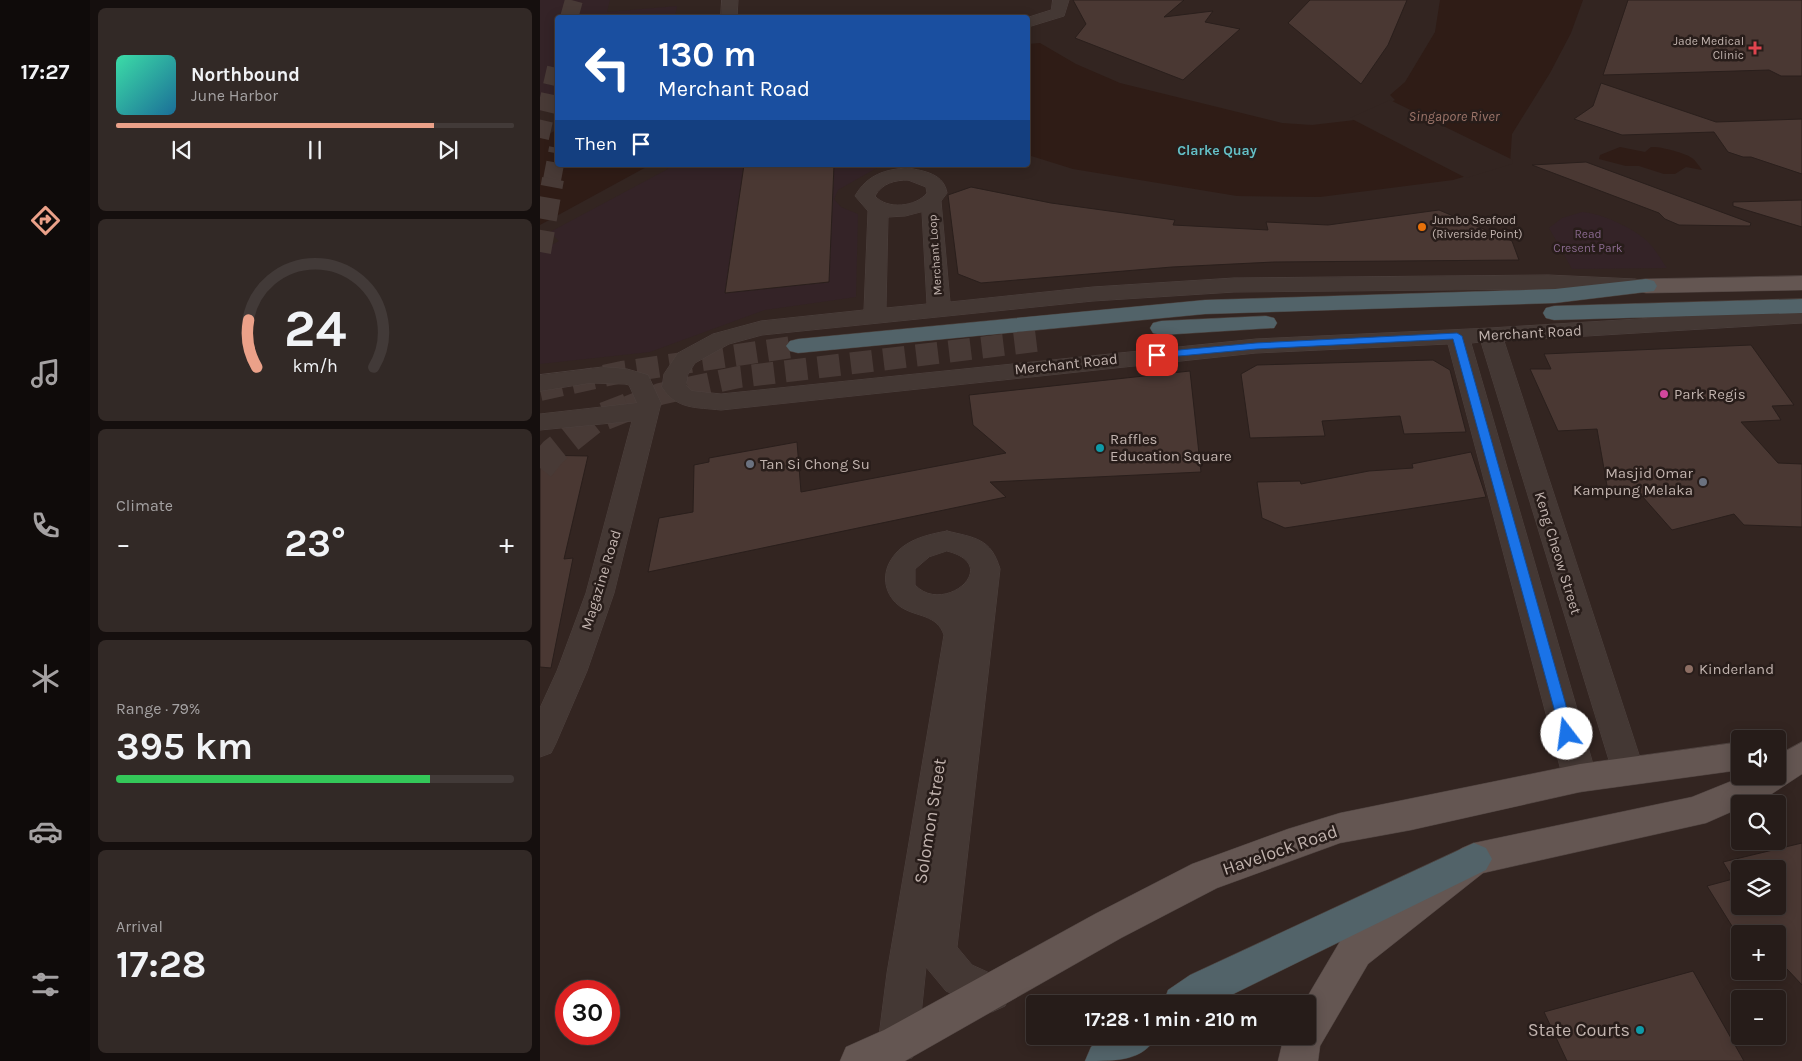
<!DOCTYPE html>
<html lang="en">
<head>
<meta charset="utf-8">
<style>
  body { margin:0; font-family:Karla,sans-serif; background:#322926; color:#f1f3f6; height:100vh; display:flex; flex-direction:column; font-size:19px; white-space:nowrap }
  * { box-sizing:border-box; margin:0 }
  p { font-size:16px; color:#a4a1a2 }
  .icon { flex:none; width:28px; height:28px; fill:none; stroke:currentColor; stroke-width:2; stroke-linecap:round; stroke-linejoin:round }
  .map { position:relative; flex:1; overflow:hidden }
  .panel { display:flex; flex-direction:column; gap:8px; padding:8px; background:#150f0e; width:450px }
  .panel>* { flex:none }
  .hud { position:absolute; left:15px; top:15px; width:475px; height:152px; border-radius:5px; box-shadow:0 2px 12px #0003,0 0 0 1px #423a38; background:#1a4fa0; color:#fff; overflow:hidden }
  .tools { position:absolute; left:1191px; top:730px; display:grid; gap:10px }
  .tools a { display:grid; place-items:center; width:55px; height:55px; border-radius:5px; background:#261c19; box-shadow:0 2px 12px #0003,0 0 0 1px #423a38; font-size:25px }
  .speed { position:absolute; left:15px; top:980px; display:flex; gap:10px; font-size:25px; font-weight:700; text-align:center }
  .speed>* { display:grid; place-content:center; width:65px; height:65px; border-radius:50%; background:#261c19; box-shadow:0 2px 12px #0003,0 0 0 1px #423a38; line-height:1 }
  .speed .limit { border:8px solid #d22; background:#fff; color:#111 }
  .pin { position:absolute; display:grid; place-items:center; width:42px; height:42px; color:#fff; margin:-21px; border-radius:10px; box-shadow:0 2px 8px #0006 }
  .me { position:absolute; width:55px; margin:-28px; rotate:345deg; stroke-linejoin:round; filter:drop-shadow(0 0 4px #0008) }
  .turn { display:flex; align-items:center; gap:18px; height:105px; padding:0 20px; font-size:22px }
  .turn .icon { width:65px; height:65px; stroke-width:2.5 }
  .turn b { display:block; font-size:35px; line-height:42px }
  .then { display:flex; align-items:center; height:48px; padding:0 20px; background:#0003; gap:10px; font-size:19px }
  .big { font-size:38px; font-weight:700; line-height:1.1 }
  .panel .tile { flex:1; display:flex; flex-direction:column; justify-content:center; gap:8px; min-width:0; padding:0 18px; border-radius:8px; background:#322926 }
  .panel .dial { align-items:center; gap:0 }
  .dial svg { height:130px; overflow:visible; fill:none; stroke:#423a38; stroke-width:7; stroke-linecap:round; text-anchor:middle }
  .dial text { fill:#f1f3f6; stroke:none }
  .song { display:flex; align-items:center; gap:15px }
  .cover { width:60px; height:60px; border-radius:8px; background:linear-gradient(135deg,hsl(160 70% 55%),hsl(200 70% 35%)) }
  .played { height:5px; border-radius:2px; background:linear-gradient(90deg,#eba189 80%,#423a38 80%) }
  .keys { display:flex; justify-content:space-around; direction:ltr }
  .heat { display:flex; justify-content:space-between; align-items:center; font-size:28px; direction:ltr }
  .charge { height:8px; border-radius:4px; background:linear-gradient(90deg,#34c759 79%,#423a38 0) }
  .trip { position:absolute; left:486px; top:995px; width:290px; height:50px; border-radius:5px; background:#261c19; box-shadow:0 2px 12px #0003,0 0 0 1px #423a38; font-weight:700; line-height:50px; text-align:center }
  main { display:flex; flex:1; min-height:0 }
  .dock { display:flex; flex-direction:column; width:90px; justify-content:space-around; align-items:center; background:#0f0b0a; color:#a4a1a2 }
  .dock .icon { width:35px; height:35px }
  .dock .current { color:#eba189 }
  .dock b { font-size:22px; color:#f1f3f6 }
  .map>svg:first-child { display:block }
  .green { fill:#342327 }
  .water { fill:#2f1c16 }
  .pier { fill:#332521 }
  .building { fill:#4a3833; stroke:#2a1f1c; fill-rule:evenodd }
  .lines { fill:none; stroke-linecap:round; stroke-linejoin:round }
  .highway-tunnel-far2 { stroke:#483a36; stroke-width:18; stroke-dasharray:18 9; stroke-linecap:butt }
  .highway-tunnel-far1 { stroke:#483a36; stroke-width:22; stroke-dasharray:22 11; stroke-linecap:butt }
  .highway-tunnel { stroke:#483a36; stroke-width:28; stroke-dasharray:28 14; stroke-linecap:butt }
  .minor-casing { stroke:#4d413e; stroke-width:1 }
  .major-casing { stroke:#4d413e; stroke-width:1 }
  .highway-casing { stroke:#4b403c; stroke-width:1 }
  .minor { fill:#443834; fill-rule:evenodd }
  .major { fill:#645652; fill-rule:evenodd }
  .highway { fill:#526369; fill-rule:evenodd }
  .route { fill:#1a73e8; stroke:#114b97 }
  .health-dot { fill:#e0444e; stroke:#281d1a; stroke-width:2 }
  .food-dot { fill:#e8710a; stroke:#281d1a; stroke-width:2 }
  .hotel-dot { fill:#d1479c; stroke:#281d1a; stroke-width:2 }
  .culture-dot { fill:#0f9aa8; stroke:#281d1a; stroke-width:2 }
  .worship-dot { fill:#6b7280; stroke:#281d1a; stroke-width:2 }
  .education-dot { fill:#8d6e63; stroke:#281d1a; stroke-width:2 }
  .labels { text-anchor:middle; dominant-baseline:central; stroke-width:5; stroke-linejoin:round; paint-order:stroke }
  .far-poi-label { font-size:12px; fill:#c1b3ae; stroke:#281d1a; text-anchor:end }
  .far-park-label { font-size:12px; fill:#89698e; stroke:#281d1a }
  .far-street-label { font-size:12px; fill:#c1b3ae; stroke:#281d1a }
  .far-water-label { font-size:14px; font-style:italic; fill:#9d756a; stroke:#281d1a }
  .far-neighbourhood-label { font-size:14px; font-weight:bold; fill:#64bfc6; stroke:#281d1a }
  .street-label { font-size:15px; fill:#c1b3ae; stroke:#281d1a }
  .poi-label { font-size:15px; fill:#c1b3ae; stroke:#281d1a; text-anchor:start }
  .near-street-label { font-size:18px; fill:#c1b3ae; stroke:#281d1a }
  .near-poi-label { font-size:18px; fill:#c1b3ae; stroke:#281d1a; text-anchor:end }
</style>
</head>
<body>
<main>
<nav class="dock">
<b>17:27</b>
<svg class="icon current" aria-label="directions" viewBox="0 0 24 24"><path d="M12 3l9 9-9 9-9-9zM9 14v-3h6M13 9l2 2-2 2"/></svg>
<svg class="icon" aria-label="music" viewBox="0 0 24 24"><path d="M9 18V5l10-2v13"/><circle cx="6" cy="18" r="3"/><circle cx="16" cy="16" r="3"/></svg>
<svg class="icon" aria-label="phone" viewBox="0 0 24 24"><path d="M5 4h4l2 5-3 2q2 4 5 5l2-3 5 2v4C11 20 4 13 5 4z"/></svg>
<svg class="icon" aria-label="climate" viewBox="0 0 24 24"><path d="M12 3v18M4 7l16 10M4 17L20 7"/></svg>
<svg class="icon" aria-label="car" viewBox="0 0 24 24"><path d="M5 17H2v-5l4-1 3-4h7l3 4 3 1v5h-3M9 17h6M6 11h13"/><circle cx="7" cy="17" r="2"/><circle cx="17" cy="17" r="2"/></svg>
<svg class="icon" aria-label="filters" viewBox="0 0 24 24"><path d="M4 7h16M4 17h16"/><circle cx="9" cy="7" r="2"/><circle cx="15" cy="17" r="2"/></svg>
</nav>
<section class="panel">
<div class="tile">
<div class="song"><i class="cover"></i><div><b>Northbound</b><p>June Harbor</p></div></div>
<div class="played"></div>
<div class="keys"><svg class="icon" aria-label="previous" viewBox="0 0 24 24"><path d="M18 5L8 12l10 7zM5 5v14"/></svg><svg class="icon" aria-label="pause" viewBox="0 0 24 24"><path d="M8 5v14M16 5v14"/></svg><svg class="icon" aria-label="next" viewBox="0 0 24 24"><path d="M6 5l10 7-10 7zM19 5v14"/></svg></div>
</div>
<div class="tile dial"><svg viewBox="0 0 100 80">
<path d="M14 69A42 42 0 1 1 86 69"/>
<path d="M14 69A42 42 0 0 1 9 40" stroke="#eba189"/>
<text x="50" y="56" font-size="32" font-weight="700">24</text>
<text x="50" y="72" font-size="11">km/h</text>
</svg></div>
<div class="tile"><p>Climate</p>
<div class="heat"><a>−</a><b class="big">23°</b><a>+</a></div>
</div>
<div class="tile"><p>Range · 79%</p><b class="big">395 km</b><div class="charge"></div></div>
<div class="tile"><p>Arrival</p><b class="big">17:28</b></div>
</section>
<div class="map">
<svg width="1262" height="1061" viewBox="0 0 1262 1061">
  <rect width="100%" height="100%" fill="#332521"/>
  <g class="green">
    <polygon points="0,0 70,0 67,12 137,6 135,17 18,18 17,104 0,111"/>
    <polygon points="132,165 342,165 298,190 294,199 301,207 318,214 316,297 225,310 110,352 0,364 0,251 19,241 10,232 126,170"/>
    <path d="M 1042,212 C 1061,213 1096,229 1109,243 C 1116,250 1121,260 1127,268 L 1032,269 L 1009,228 L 1022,218 Z"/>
  </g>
  <g class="water">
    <polygon points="900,0 1043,0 1031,33 1010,73 972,134 970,163 913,180 780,197 697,196 533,169 488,155 488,44 500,43 536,64 580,83 742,123 772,125 815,120 855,100 850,95 865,82 895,32"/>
    <polygon points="17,130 18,165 110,165 0,225 0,138"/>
    <path d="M 1080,147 L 1105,152 L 1111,147 C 1119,146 1146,153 1152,158 C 1156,161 1159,166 1162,170 L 1146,167 L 1135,174 L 1124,174 L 1099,166 L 1086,166 L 1059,159 L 1060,155 Z"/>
  </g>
  <polygon class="pier" points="850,100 973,160 972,164 926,178 810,118"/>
  <g class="building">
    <polygon points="533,0 644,0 624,17 673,11 665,22 700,29 643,80 535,38 546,24"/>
    <polygon points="770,0 867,0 848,45 821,84 748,23"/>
    <polygon points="1088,0 1262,0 1262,76 1241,76 1229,70 1063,75"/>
    <polygon points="1061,83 1176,122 1262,119 1262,174 1211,157 1203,157 1188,152 1174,132 1082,135 1034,119 1053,106"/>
    <polygon points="1046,162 1211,223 1210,226 1139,225 1125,219 1119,213 992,165"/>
    <polygon points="204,165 294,165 289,282 185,293"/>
    <polygon points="431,187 511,203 635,220 633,225 728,230 726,222 788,225 899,210 972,241 979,260 734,262 632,267 441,283 418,274 408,195"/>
    <polygon points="1262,200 1262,227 1193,206 1193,202"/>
    <polygon points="1211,345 1254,405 1232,406 1241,420 1201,422 1238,463 1262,464 1262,527 1204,525 1194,514 1132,530 1102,496 1069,497 1057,429 1018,431 990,369 1011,369 1004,354"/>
    <polygon points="893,360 910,370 926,432 864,434 860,416 782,421 785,436 710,438 701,374 717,365"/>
    <polygon points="650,371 661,472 450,482 466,497 108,572 119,518 153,512 154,465 169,462 169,458 257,442 261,492 466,453 433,425 429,395"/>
    <polygon points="931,452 946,497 745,528 722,518 717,482 760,481 761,484 829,471 873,468 872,464"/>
    <polygon points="0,455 48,456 24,559 33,558 11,668 0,667"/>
    <path d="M 1262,843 L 1262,985 L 1247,969 L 1223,976 L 1220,971 L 1238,971 L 1238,934 L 1200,934 L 1200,939 L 1167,886 L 1193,879 L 1183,862 ZM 1200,869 L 1238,869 L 1238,906 L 1200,906 Z"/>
    <polygon points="1153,971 1204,1061 1027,1061 1004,1012"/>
  </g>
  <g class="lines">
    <g class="highway-tunnel-far2">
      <polyline points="29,18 34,0"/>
      <polyline points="0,138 18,59"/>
      <polyline points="12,180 18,148"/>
    </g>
    <g class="highway-tunnel-far1">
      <polyline points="0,252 13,179"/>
      <polyline points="0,390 82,372 258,346"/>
      <polyline points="85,408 120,394 199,377 504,340"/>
    </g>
    <polyline class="highway-tunnel" points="0,468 13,452 52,421 88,407"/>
    <g class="minor-casing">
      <g id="minor">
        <polygon points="182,0 198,0 197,18 181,18"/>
        <polygon points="513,0 529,0 524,16 488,27 486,18 511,10"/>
        <path d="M 368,168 C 385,171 404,174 407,193 L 401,201 L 410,302 L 553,287 L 694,278 L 1008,275 L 1095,279 L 1103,281 L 1106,286 L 1103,291 L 1095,293 L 1008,289 L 694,292 L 553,301 L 222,335 L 189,344 L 155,363 L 148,374 L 146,385 L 152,391 L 181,394 L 716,339 L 950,328 L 1262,309 L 1262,323 L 964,341 L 1104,770 L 1100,780 L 1088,784 L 1076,780 L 1072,770 L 941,342 L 931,343 L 1057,778 L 1052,788 L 1040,792 L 1028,788 L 1023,778 L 908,344 L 716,353 L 181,410 C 156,407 137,410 122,387 L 124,374 L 138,353 L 173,334 L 221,321 L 324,310 L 328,211 L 315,196 C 327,175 345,169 368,168 ZM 368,180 L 386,187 L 387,193 C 376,207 347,210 335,196 C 342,183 355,180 368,180 ZM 382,212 L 387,304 L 346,308 L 348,217 L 365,216 Z"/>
        <polygon points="63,367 87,369 108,375 121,403 74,593 47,671 16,743 11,753 0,757 0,708 17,671 46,593 92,421 0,430 0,414 97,403 89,385 85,384 50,383 0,391 0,375"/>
        <path d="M 407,531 C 435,538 451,538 460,569 L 417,947 L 432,965 L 465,980 L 471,993 L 465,1006 L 452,1012 L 406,991 L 386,967 L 378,1044 L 372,1058 C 362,1061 354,1061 344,1058 L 338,1044 L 347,973 L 404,635 C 397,614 376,617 361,607 C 345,596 341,576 351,560 C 363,540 386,535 407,531 ZM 407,551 C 464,565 404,616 375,585 L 375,569 L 389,557 Z"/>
      </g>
    </g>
    <g class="major-casing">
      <g id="major">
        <polygon points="1262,276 1262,290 1106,293 1098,291 1095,286 1098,281 1106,279"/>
        <polygon points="1200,742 1200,770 1040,792 871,830 800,843 677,888 581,938 365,1061 300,1061 306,1047 344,1030 555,914 652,864 748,829 800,813 1040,764"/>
        <polygon points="1262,742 1262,774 1227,797 1211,804 1200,804 1200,808 1166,823 943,873 828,964 780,1046 778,1061 738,1061 744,1036 768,1036 768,1004 763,1004 802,938 922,848 934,843 1152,797 1204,776 1238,776 1238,755"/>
      </g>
    </g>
    <g class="highway-casing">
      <g id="highway">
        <polygon points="1106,279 1114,281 1117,286 1114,291 1015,303 665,314 258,353 250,351 246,346 250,341 258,339 665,300 1015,289"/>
        <polygon points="1262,299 1262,313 1014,320 1006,318 1003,313 1006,308 1014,306"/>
        <polygon points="726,316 734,318 737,323 734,328 621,335 613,333 610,328 613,323 621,321"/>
        <polygon points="934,843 946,848 952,859 946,870 673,1004 623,1004 628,990 650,975"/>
        <path d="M 565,1036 L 617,1036 C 603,1061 577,1061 545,1061 L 551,1047 Z"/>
      </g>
    </g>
    <use href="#minor" class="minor"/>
    <use href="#major" class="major"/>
    <use href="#highway" class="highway"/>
  </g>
  <polygon class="route" points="917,333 922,336 1034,734 1032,738 1023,738 1021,734 913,339 716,349 617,358 613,355 617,352 716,343"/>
  <path class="health-dot" d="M1212.5 40.5h5v5h5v5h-5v5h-5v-5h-5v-5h5z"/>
  <circle class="food-dot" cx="882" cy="227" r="5"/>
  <circle class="hotel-dot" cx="1124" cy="394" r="5"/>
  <g class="culture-dot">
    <circle cx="560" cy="448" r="5"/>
    <circle cx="1100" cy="1030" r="5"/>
  </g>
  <g class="worship-dot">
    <circle cx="210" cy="464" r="5"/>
    <circle cx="1163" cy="482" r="5"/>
  </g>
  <circle class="education-dot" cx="1149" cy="669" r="5"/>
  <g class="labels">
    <g class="far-poi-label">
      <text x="1204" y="41">Jade Medical<tspan x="1204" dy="14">Clinic</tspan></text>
      <text x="892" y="220" text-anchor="start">Jumbo Seafood<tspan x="892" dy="14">(Riverside Point)</tspan></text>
    </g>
    <g class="far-park-label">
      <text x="1048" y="234">Read<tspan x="1048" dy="14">Cresent Park</tspan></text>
    </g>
    <g class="far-street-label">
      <text transform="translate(395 255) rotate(-94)">Merchant Loop</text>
    </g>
    <g class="far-water-label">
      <text x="914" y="116">Singapore River</text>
    </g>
    <g class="far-neighbourhood-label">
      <text x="677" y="150">Clarke Quay</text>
    </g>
    <g class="street-label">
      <text transform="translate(990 333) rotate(-3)">Merchant Road</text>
      <text transform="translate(526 364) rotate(-6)">Merchant Road</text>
      <text transform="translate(1018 553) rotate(73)">Keng Cheow Street</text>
      <text transform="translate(61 580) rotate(-73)">Magazine Road</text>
    </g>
    <g class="poi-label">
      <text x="1134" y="394">Park Regis</text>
      <text x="570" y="439">Raffles<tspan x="570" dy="17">Education Square</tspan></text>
      <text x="220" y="464">Tan Si Chong Su</text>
      <text x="1153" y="473" text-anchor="end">Masjid Omar<tspan x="1153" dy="17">Kampung Melaka</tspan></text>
      <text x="1159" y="669">Kinderland</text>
    </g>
    <g class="near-street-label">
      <text transform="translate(390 821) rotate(-81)">Solomon Street</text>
      <text transform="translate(740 850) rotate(-19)">Havelock Road</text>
    </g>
    <g class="near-poi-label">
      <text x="1090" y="1030">State Courts</text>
    </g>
  </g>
</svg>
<div class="tools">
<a><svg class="icon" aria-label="sound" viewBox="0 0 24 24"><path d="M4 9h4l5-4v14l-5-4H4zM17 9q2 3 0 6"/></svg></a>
<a><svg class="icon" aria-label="search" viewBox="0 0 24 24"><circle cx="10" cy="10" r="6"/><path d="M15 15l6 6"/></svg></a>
<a><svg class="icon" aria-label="layers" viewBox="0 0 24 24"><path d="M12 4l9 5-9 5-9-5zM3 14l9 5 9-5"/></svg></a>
<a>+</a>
<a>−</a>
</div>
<div class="speed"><div class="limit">30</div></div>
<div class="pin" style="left:617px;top:355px;background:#d93025"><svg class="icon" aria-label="arrive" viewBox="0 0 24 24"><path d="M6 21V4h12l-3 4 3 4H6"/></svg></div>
<svg class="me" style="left:1027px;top:734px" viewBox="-20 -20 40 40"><circle r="19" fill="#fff"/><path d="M0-13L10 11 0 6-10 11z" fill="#1a73e8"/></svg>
<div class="trip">17:28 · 1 min · 210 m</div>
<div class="hud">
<div class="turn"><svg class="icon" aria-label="left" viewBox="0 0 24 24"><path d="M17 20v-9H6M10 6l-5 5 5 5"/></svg><div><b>130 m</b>Merchant Road</div></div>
<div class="then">Then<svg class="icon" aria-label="arrive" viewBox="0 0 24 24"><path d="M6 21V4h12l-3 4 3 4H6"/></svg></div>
</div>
</div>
</main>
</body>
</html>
